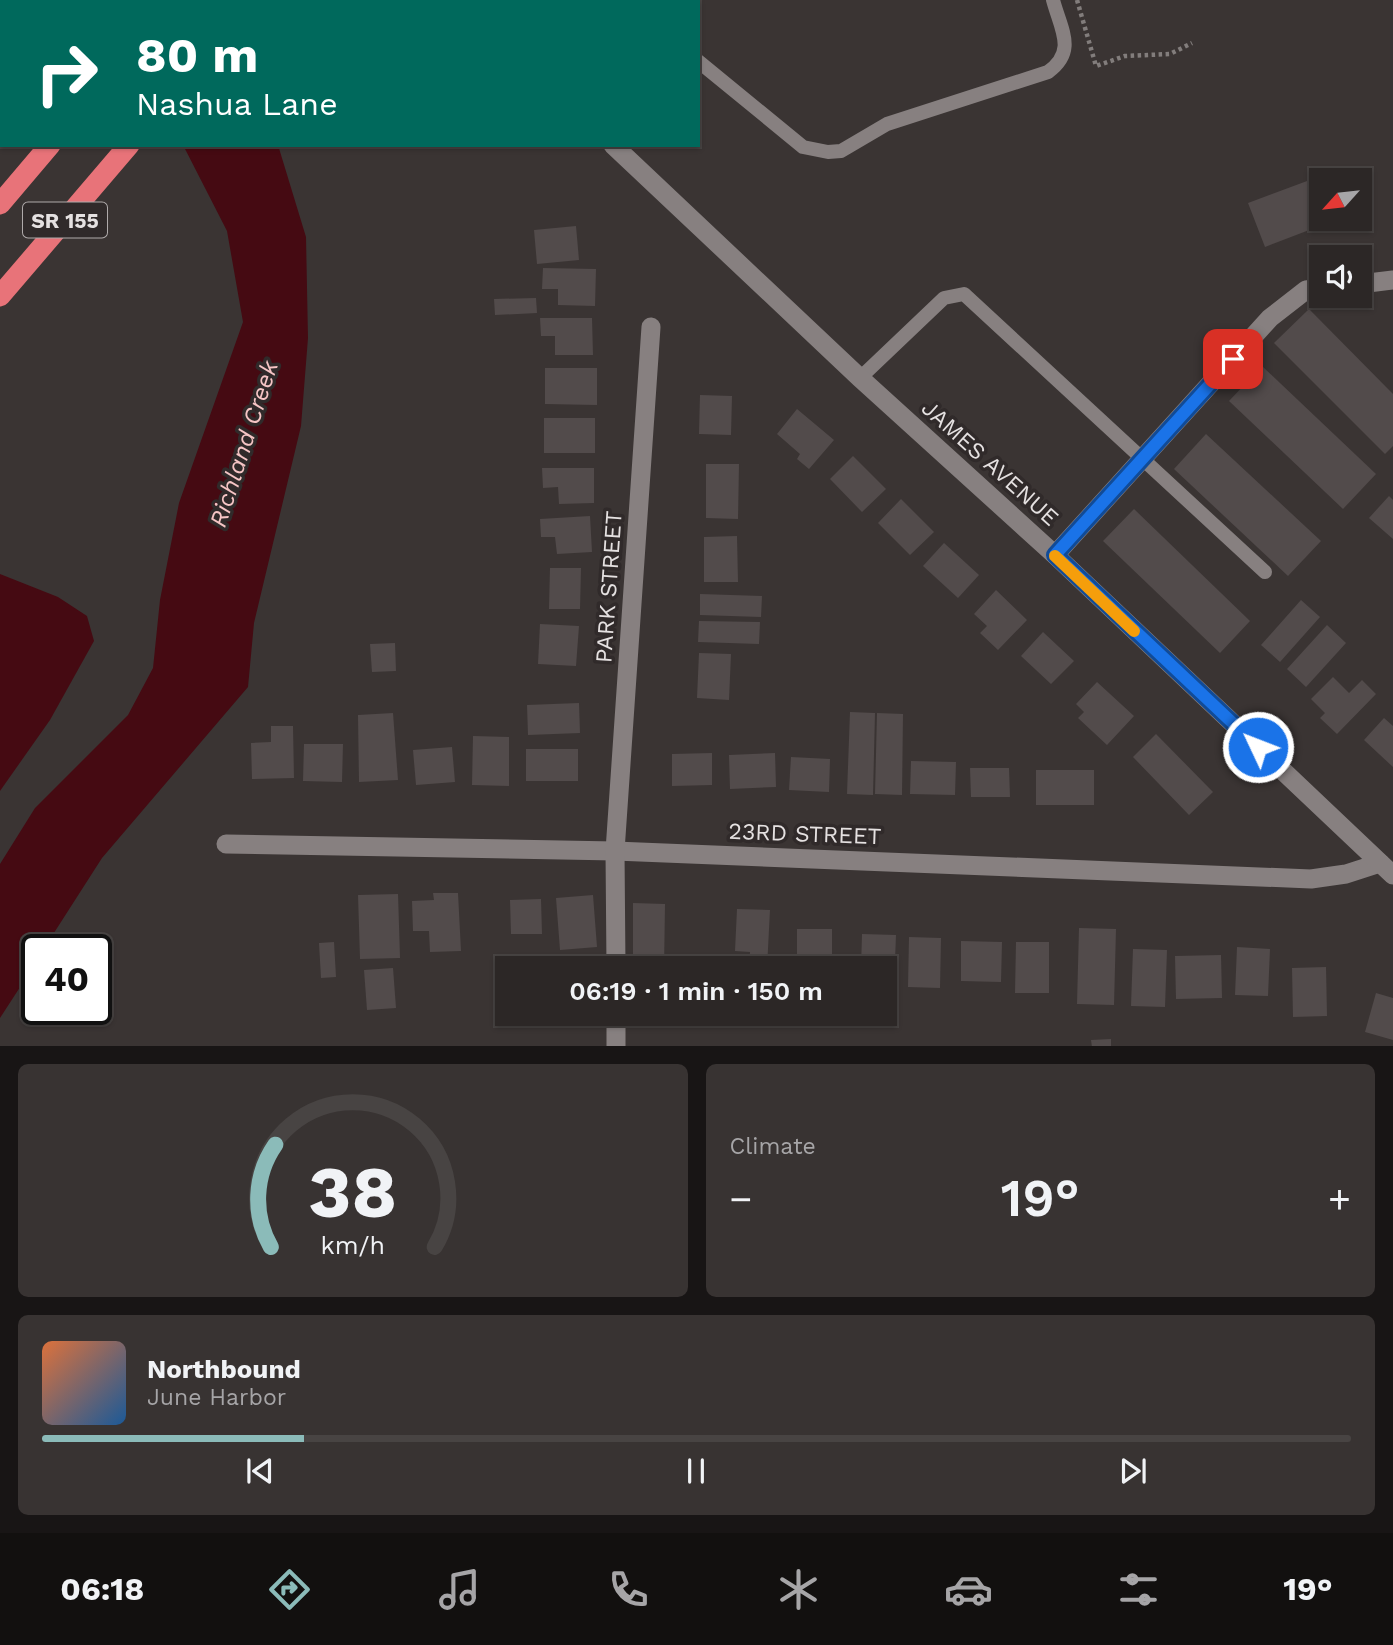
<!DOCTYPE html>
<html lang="en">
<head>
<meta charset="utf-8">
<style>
  body { margin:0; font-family:"Work Sans",sans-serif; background:#383332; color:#f1f3f6; height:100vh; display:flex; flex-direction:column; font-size:26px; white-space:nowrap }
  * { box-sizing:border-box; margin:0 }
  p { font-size:23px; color:#a6a5a7 }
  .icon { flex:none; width:38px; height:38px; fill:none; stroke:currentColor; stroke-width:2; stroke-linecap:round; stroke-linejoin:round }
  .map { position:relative; height:1046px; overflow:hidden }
  .side { display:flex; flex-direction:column; gap:18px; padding:18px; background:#181515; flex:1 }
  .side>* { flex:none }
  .hud { position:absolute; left:0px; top:0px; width:700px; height:147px; box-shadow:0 2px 5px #0004,0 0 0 2px #484443; background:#00695c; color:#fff; overflow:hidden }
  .needle { width:46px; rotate:243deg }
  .controls { position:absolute; left:1309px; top:168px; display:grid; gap:14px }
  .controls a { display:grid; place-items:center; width:63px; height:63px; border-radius:0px; background:#2c2726; box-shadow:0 2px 5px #0004,0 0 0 2px #484443; font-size:35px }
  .speed { position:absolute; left:21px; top:934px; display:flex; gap:14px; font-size:35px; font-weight:700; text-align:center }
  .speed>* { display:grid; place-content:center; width:91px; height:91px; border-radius:50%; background:#2c2726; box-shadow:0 2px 5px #0004,0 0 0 2px #484443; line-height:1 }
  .speed .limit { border:4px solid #111; border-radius:10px; background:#fff; color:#111 }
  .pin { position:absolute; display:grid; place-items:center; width:60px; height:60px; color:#fff; margin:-30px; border-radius:14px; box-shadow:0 4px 10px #0006 }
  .me { position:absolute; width:77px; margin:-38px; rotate:313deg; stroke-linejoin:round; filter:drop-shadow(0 0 5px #0008) }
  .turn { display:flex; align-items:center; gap:24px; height:147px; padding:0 21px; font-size:32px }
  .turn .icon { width:91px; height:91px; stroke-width:2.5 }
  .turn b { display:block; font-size:49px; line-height:60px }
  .big { font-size:52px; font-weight:600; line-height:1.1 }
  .side .card { flex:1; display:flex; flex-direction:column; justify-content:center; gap:10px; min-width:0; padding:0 24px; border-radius:10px; background:#383332 }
  .side .dial { align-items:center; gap:0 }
  .dial svg { height:182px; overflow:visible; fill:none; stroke:#484443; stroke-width:7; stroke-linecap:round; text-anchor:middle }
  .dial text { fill:#f1f3f6; stroke:none }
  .song { display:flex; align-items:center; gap:21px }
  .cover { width:84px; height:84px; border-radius:10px; background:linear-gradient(135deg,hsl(20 70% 55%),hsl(210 70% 35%)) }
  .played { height:7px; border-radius:4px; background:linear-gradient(90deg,#8bbbb9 20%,#484443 20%) }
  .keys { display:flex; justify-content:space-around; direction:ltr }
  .heat { display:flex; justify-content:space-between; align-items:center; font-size:38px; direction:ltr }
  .side .tiles { flex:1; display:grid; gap:18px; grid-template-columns:1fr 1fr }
  .card:last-child { grid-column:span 2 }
  .trip { position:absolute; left:495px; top:956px; width:402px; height:70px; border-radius:0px; background:#2c2726; box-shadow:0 2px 5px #0004,0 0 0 2px #484443; font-weight:600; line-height:70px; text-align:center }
  .tab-bar { display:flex; height:112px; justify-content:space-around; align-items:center; background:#12100f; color:#a6a5a7 }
  .tab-bar .icon { width:49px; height:49px }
  .tab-bar .selected { color:#8bbbb9 }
  .tab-bar b { font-size:32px; color:#f1f3f6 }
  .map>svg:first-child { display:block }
  .water { fill:#450a12 }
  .building { fill:#524b4b }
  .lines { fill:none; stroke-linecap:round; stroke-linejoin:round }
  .path { stroke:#827d7c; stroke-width:4.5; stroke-dasharray:3.5 3.5; stroke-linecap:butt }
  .service { stroke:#878080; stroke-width:14 }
  .minor { stroke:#878080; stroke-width:19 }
  .tertiary { stroke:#878080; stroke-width:19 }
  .motorway { stroke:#e87379; stroke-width:21 }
  .route-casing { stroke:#114b97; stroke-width:18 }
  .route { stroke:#1a73e8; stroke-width:12 }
  .slow { stroke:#f59e0b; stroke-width:12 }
  .labels { text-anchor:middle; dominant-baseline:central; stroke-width:7; stroke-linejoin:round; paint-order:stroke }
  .shield { fill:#302a2a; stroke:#afaaaa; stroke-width:2 }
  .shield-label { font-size:21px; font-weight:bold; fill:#e5e1e1 }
  .street-label { font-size:23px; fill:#e5e1e1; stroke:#302a2a }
  .water-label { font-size:24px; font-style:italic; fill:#f6c5c5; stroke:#302a2a }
</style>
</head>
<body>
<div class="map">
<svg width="1393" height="1047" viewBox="0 0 1393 1047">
  <rect width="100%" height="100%" fill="#3a3433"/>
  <g class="water">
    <polygon points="183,145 278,145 306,237 308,338 301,426 254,623 248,687 102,858 43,950 37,950 37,961 0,1018 0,864 35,808 128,715 153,668 160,600 179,503 243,322 227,231"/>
    <polygon points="0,574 58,597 87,616 94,641 50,720 0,791"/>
  </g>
  <g class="building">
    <polygon points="1334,171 1337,180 1321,180 1321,219 1338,219 1265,247 1248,203"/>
    <polygon points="576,226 579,260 537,264 534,230"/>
    <polygon points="543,268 596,269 595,306 558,305 558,289 542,289"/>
    <polygon points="536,298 537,313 495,315 494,299"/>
    <polygon points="1309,309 1393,394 1393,446 1385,454 1274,343"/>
    <polygon points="540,318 592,318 593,355 555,355 555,336 541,336"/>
    <polygon points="1262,366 1376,474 1343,509 1229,401"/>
    <polygon points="545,368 597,368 597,405 545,404"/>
    <polygon points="700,395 732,396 731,435 699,434"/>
    <polygon points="797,409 834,440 809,469 797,459 800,454 777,434"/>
    <rect x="544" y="418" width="51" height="35"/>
    <polygon points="1206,434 1321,541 1288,576 1174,469"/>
    <polygon points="853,456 886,489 862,512 830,479"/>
    <polygon points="706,464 739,464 738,519 706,518"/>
    <polygon points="542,468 594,468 594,503 559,504 558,487 543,488"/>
    <polygon points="1389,496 1393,500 1393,539 1369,518"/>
    <polygon points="901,499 934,532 910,555 878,523"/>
    <polygon points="1134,509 1250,621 1220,653 1103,541"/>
    <polygon points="590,516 592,552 557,554 555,537 541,537 540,519"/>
    <polygon points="737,536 738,582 704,582 704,537"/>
    <polygon points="944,543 979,575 958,598 923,566"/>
    <polygon points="550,568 581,568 580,609 549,609"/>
    <polygon points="996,590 1027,620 998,650 980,633 987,626 974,614"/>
    <polygon points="700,594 762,596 761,617 700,615"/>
    <polygon points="1301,600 1320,617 1280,662 1261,645"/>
    <polygon points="699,621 760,622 759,644 698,642"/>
    <polygon points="540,624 579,626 576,666 538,664"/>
    <polygon points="1327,625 1346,643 1306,687 1287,669"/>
    <polygon points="1043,632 1074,661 1051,684 1021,656"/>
    <polygon points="395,643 396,671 372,672 370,644"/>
    <polygon points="699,653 731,654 729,700 697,698"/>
    <polygon points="1333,677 1349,693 1362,680 1376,694 1337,734 1320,718 1325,713 1311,699"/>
    <polygon points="1097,682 1134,716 1107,745 1078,718 1084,712 1076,704"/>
    <polygon points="579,703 580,733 528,735 527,705"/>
    <polygon points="850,712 875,713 873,795 847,794"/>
    <polygon points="393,713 398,780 359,782 358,715"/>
    <polygon points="877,713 903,714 902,795 875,794"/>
    <polygon points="1384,718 1393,726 1393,767 1364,740"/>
    <polygon points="271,726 293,726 294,778 252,779 251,743 271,742"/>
    <polygon points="1156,734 1213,792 1189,815 1133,757"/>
    <polygon points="473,736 509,737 509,786 472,785"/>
    <polygon points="304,744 343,744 342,782 303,781"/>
    <polygon points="452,747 455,782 416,785 413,750"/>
    <rect x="526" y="749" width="52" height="32"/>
    <polygon points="712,753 712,785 672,786 672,754"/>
    <polygon points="775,753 776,787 730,789 729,755"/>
    <polygon points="791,757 830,759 829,792 789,790"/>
    <polygon points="911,761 956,762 955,795 910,794"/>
    <polygon points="970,768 1009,768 1010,797 971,797"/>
    <rect x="1036" y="770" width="58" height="35"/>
    <polygon points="433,893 458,893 461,951 430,952 429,931 413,931 412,901 434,900"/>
    <polygon points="398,894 400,958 360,959 358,895"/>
    <polygon points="593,895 597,947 560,950 556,898"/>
    <polygon points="541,899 542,934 511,934 510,900"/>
    <polygon points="633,903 665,904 664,968 633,968"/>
    <polygon points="737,909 770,910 767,968 749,967 750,952 735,951"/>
    <polygon points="1079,928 1116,929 1114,1005 1077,1004"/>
    <polygon points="797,929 832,929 832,967 797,968"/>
    <polygon points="862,934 896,935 894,986 886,986 886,968 861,968"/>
    <polygon points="909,937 941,938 940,988 908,987"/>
    <polygon points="961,941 1002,942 1001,982 961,981"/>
    <polygon points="334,942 336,977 321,978 319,943"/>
    <polygon points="1016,942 1049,942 1049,993 1015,993"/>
    <polygon points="1237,947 1270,949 1268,996 1235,995"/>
    <polygon points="1133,949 1167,950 1165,1007 1131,1006"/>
    <polygon points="1221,955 1222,998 1176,999 1175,956"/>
    <polygon points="594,959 594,968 568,968 567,961"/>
    <polygon points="1326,967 1327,1016 1293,1017 1292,968"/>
    <polygon points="393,968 396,1008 367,1010 364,970"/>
    <polygon points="1376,993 1393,998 1393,1040 1365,1032"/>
    <polygon points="1111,1039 1111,1047 1092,1047 1091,1040"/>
  </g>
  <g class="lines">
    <polyline class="path" points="1077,0 1096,66 1125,56 1170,54 1192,43"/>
    <g class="service">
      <path d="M 698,61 L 803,147 L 828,152 L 841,151 L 887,124 L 1048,72 C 1077,51 1061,30 1053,0"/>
      <polyline points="860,378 944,298 964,294 1265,572"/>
    </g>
    <g class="minor">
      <polyline points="638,2 640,0"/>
      <polyline points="1360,284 1393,280"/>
      <polyline points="1055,555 1270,318 1306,290 1321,288"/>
      <polyline points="226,844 615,851 1311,879 1346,874 1380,863"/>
      <polyline points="616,968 615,851 651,327"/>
      <polyline points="616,1013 616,1047"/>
    </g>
    <g class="tertiary">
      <polyline points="456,0 458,2"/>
      <polyline points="613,145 860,378 1055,555 1393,875"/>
    </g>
    <g class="motorway">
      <polyline points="170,2 172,0"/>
      <polyline points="253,2 255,0"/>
      <polyline points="0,204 50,145"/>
      <polyline points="0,296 129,145"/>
    </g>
  </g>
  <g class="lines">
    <g class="route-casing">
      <polyline id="route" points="1233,359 1055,555 1258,747"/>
    </g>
    <use href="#route" class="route"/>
    <polyline class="slow" points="1055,556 1134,631"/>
  </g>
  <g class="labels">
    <rect class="shield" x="23" y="202.5" width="84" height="35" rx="5"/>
    <g class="shield-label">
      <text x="65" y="220">SR 155</text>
    </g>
    <g class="street-label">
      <text transform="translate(990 463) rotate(42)">JAMES AVENUE</text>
      <text transform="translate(609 587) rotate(-86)">PARK STREET</text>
      <text transform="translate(805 834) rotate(2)">23RD STREET</text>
    </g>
    <g class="water-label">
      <text transform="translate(244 444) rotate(-72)">Richland Creek</text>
    </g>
  </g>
</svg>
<div class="controls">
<a><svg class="needle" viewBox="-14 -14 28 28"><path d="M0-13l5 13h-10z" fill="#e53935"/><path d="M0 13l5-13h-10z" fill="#a6a5a7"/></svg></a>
<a><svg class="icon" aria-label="sound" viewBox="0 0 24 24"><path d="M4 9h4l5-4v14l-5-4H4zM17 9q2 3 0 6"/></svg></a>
</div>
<div class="speed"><div class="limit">40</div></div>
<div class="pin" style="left:1233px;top:359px;background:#d93025"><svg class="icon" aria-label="arrive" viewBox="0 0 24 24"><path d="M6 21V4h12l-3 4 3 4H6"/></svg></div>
<svg class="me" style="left:1258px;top:747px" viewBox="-20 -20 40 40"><circle r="17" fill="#1a73e8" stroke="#fff" stroke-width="3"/><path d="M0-11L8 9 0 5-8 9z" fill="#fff"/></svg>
<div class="trip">06:19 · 1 min · 150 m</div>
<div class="hud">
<div class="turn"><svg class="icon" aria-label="right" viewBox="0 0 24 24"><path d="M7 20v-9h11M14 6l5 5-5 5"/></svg><div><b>80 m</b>Nashua Lane</div></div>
</div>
</div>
<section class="side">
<div class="tiles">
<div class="card dial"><svg viewBox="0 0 100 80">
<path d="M14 69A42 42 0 1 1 86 69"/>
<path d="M14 69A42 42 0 0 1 16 24" stroke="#8bbbb9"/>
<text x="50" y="56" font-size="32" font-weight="700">38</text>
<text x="50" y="72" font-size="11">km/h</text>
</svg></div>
<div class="card"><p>Climate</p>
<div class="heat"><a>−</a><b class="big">19°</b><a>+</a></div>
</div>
<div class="card">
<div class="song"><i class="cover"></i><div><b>Northbound</b><p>June Harbor</p></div></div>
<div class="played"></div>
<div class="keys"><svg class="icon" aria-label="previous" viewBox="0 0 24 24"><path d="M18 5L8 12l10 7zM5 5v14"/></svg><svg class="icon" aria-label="pause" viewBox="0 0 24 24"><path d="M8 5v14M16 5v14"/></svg><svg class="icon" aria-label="next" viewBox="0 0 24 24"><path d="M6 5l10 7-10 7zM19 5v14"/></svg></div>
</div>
</div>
</section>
<nav class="tab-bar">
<b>06:18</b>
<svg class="icon selected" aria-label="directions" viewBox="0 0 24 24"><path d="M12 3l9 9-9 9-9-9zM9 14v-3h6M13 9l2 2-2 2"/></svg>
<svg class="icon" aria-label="music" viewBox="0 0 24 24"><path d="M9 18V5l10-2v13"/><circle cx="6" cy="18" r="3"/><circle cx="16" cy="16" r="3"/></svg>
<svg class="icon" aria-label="phone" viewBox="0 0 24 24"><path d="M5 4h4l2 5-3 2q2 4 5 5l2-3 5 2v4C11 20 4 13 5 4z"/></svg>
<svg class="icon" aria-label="climate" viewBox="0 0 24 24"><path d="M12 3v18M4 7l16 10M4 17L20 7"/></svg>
<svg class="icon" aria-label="car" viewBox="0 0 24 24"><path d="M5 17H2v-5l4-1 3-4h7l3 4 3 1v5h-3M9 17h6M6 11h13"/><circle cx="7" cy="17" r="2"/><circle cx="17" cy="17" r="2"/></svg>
<svg class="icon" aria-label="filters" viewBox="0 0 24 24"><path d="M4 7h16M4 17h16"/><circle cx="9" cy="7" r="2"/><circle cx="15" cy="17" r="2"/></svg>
<b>19°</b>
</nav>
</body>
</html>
